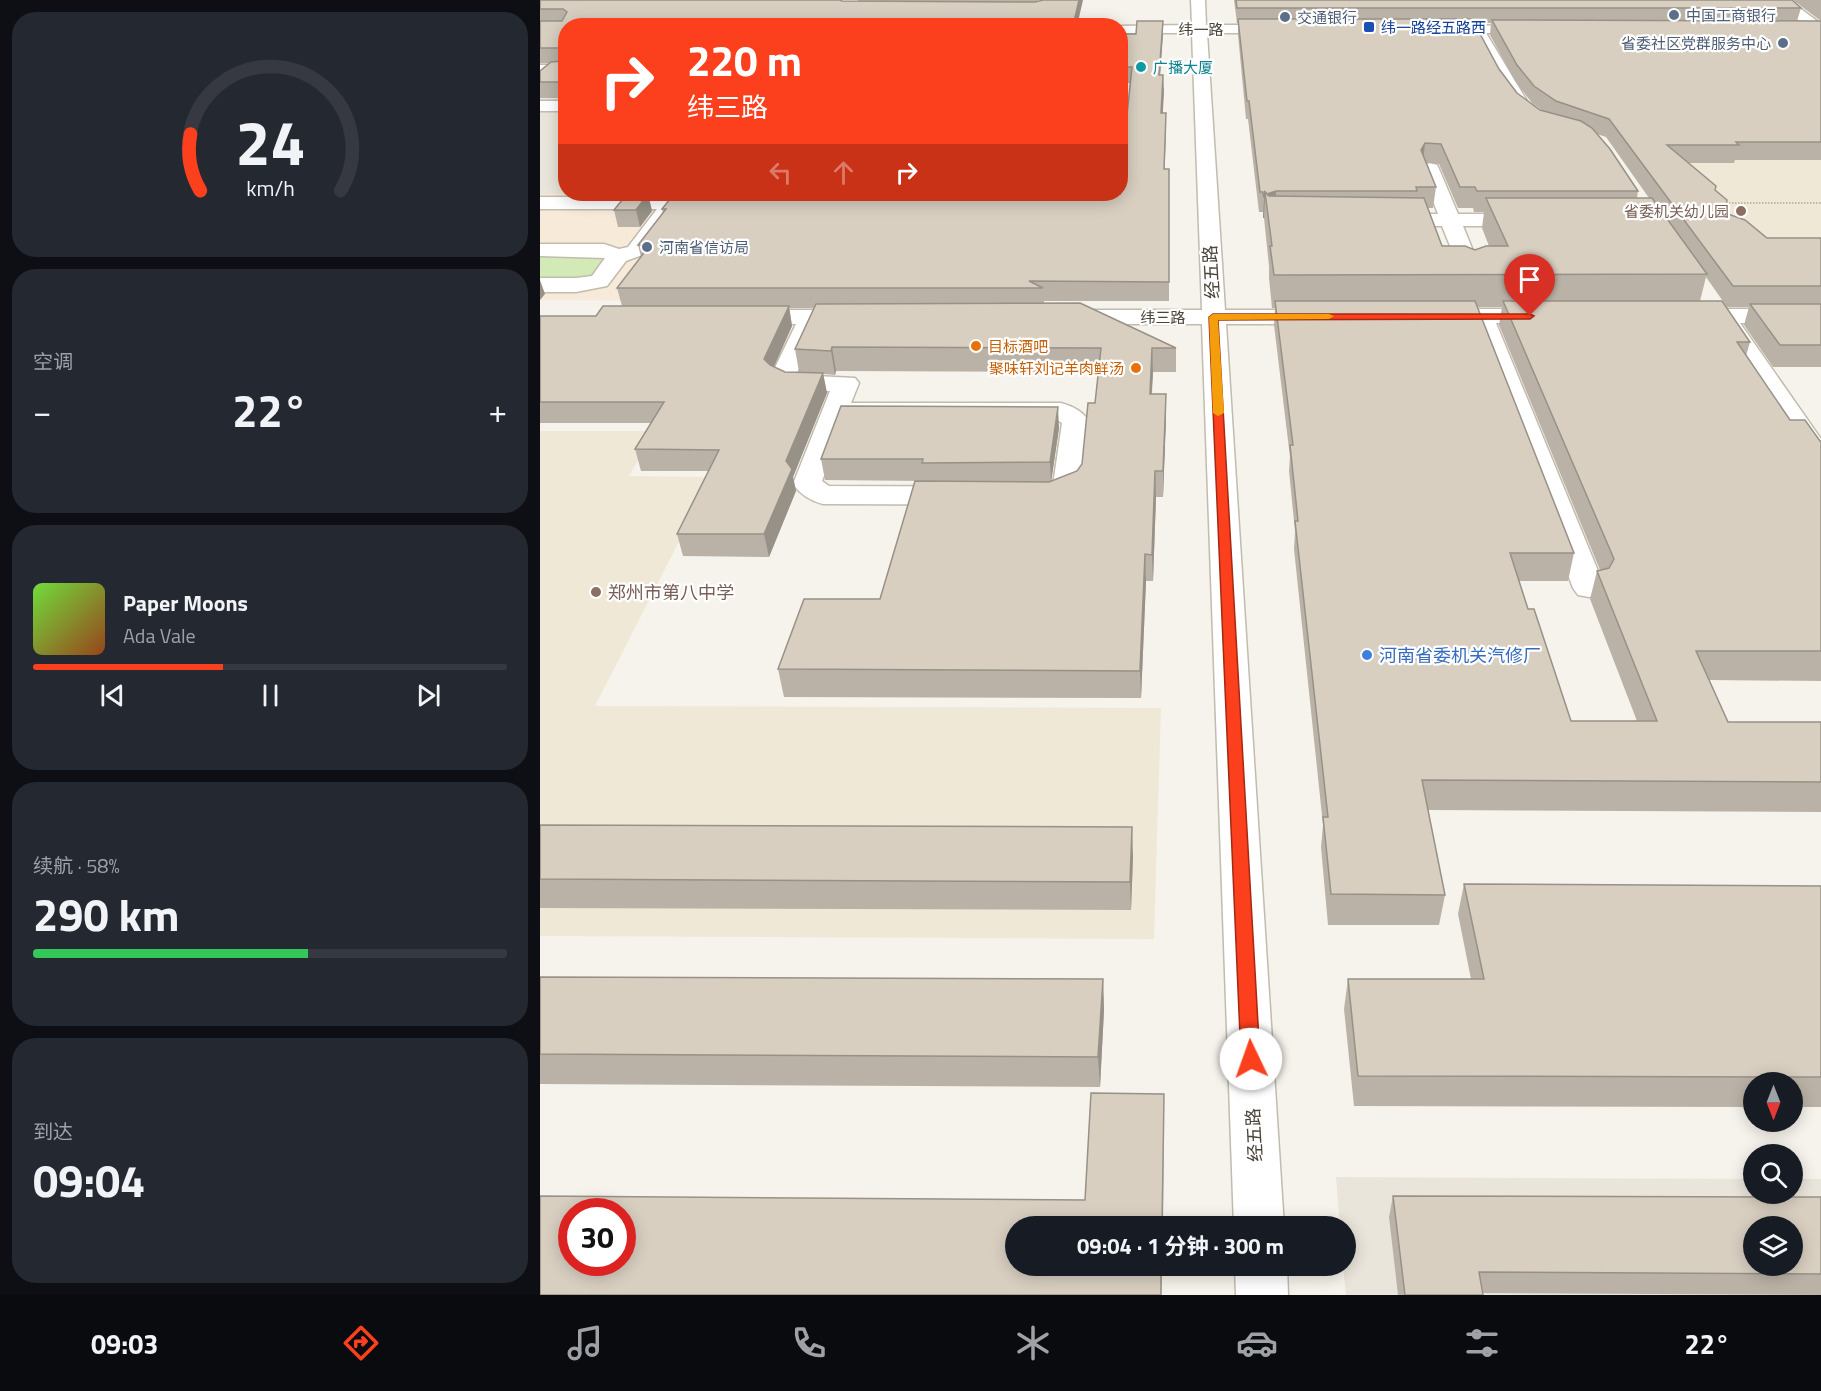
<!DOCTYPE html>
<html lang="zh">
<head>
<meta charset="utf-8">
<style>
  body { margin:0; font-family:"Titillium Web","Noto Sans SC",sans-serif; background:#242831; color:#f1f3f6; height:100vh; display:flex; flex-direction:column; font-size:22px; white-space:nowrap }
  * { box-sizing:border-box; margin:0 }
  p { font-size:20px; color:#9ea1a6 }
  .icon { flex:none; width:33px; height:33px; fill:none; stroke:currentColor; stroke-width:2; stroke-linecap:round; stroke-linejoin:round }
  .map { position:relative; flex:1; overflow:hidden }
  .side { display:flex; flex-direction:column; gap:12px; padding:12px; background:#0d0f14; width:540px }
  .side>* { flex:none }
  .top-card { position:absolute; left:18px; top:18px; width:570px; height:183px; border-radius:24px; box-shadow:0 3px 15px #0003; background:#fc3f1d; color:#fff; overflow:hidden }
  .needle { width:39px; rotate:180deg }
  .tools { position:absolute; left:1203px; top:1072px; display:grid; gap:12px }
  .tools a { display:grid; place-items:center; width:60px; height:60px; border-radius:50%; background:#171b24; box-shadow:0 3px 15px #0003; font-size:30px }
  .speed { position:absolute; left:18px; top:1198px; display:flex; gap:12px; font-size:30px; font-weight:700; text-align:center }
  .speed>* { display:grid; place-content:center; width:78px; height:78px; border-radius:50%; background:#171b24; box-shadow:0 3px 15px #0003; line-height:1 }
  .speed .limit { border:9px solid #d22; background:#fff; color:#111 }
  .pin { position:absolute; display:grid; place-items:center; width:51px; height:51px; color:#fff; margin:-62px -26px; border-radius:50% 50% 50% 0; rotate:-45deg; box-shadow:0 0 6px #0007 }
  .pin .icon { rotate:45deg }
  .me { position:absolute; width:66px; margin:-33px; rotate:357deg; stroke-linejoin:round; filter:drop-shadow(0 0 4px #0008) }
  .turn { display:flex; align-items:center; gap:21px; height:126px; padding:0 30px; font-size:27px }
  .turn .icon { width:78px; height:78px; stroke-width:2.5 }
  .turn b { display:block; font-size:42px; line-height:51px }
  .lanes { display:flex; align-items:center; height:57px; padding:0 30px; background:#0003; justify-content:center; gap:30px; direction:ltr }
  .lanes .off { opacity:.35 }
  .big { font-size:45px; font-weight:700; line-height:1.1 }
  .side .card { flex:1; display:flex; flex-direction:column; justify-content:center; gap:9px; min-width:0; padding:0 21px; border-radius:24px; background:#242831 }
  .side .dial { align-items:center; gap:0 }
  .dial svg { height:156px; overflow:visible; fill:none; stroke:#363941; stroke-width:7; stroke-linecap:round; text-anchor:middle }
  .dial text { fill:#f1f3f6; stroke:none }
  .song { display:flex; align-items:center; gap:18px }
  .cover { width:72px; height:72px; border-radius:9px; background:linear-gradient(135deg,hsl(100 70% 55%),hsl(20 70% 35%)) }
  .played { height:6px; border-radius:3px; background:linear-gradient(90deg,#fc3f1d 40%,#363941 40%) }
  .keys { display:flex; justify-content:space-around; direction:ltr }
  .heat { display:flex; justify-content:space-between; align-items:center; font-size:33px; direction:ltr }
  .charge { height:9px; border-radius:4px; background:linear-gradient(90deg,#34c759 58%,#363941 0) }
  .trip { position:absolute; left:465px; top:1216px; width:351px; height:60px; border-radius:30px; background:#171b24; box-shadow:0 3px 15px #0003; font-weight:700; line-height:60px; text-align:center }
  .dock { display:flex; height:96px; justify-content:space-around; align-items:center; background:#090b0e; color:#9ea1a6 }
  .dock .icon { width:42px; height:42px }
  .dock .on { color:#fc3f1d }
  .dock b { font-size:27px; color:#f1f3f6 }
  main { display:flex; flex:1; min-height:0 }
  .map>svg:first-child { display:block }
  .residential { fill:#eae5da; fill-rule:evenodd }
  .commercial { fill:#f7ead8 }
  .education { fill:#efe8d6 }
  .green { fill:#d2eab5 }
  .lines { fill:none; stroke-linecap:round; stroke-linejoin:round }
  .minor-casing { stroke:#c2bbae; stroke-width:3 }
  .path { stroke:#c4b79f; stroke-width:2; stroke-dasharray:1.5 1.5; stroke-linecap:butt }
  .minor { fill:#fff; fill-rule:evenodd }
  .wall { fill:#bab2a6; fill-rule:evenodd }
  .shaded-wall { fill:#979187 }
  .building { fill:#d8cfc1; stroke:#979187; stroke-width:1.5; fill-rule:evenodd }
  .route { fill:#fc3f1d; stroke:#a42913; stroke-width:1.5 }
  .slow { fill:#f59e0b }
  .service-dot { fill:#5c6f8a; stroke:#fff; stroke-width:2 }
  .transit-dot { fill:#1a4fb4; stroke:#fff; stroke-width:2 }
  .culture-dot { fill:#0f9aa8; stroke:#fff; stroke-width:2 }
  .education-dot { fill:#8d6e63; stroke:#fff; stroke-width:2 }
  .food-dot { fill:#e8710a; stroke:#fff; stroke-width:2 }
  .shop-dot { fill:#3f7fe0; stroke:#fff; stroke-width:2 }
  .labels { text-anchor:middle; dominant-baseline:central; stroke-width:4.5; stroke-linejoin:round; paint-order:stroke }
  .far-service-label { font-size:15px; fill:#4e5e75; stroke:#fff; text-anchor:start }
  .far-transit-label { font-size:15px; fill:#164399; stroke:#fff; text-anchor:start }
  .far-street-label { font-size:15px; fill:#4b4439; stroke:#fff }
  .far-culture-label { font-size:15px; fill:#0d838f; stroke:#fff; text-anchor:start }
  .far-education-label { font-size:15px; fill:#785e54; stroke:#fff; text-anchor:end }
  .far-food-label { font-size:15px; fill:#c56008; stroke:#fff; text-anchor:start }
  .street-label { font-size:18px; fill:#4b4439; stroke:#fff }
  .education-label { font-size:18px; fill:#785e54; stroke:#fff; text-anchor:start }
  .shop-label { font-size:18px; fill:#366cbe; stroke:#fff; text-anchor:start }
</style>
</head>
<body>
<main>
<section class="side">
<div class="card dial"><svg viewBox="0 0 100 80">
<path d="M14 69A42 42 0 1 1 86 69"/>
<path d="M14 69A42 42 0 0 1 9 40" stroke="#fc3f1d"/>
<text x="50" y="56" font-size="32" font-weight="700">24</text>
<text x="50" y="72" font-size="11">km/h</text>
</svg></div>
<div class="card"><p>空调</p>
<div class="heat"><a>−</a><b class="big">22°</b><a>+</a></div>
</div>
<div class="card">
<div class="song"><i class="cover"></i><div><b>Paper Moons</b><p>Ada Vale</p></div></div>
<div class="played"></div>
<div class="keys"><svg class="icon" aria-label="previous" viewBox="0 0 24 24"><path d="M18 5L8 12l10 7zM5 5v14"/></svg><svg class="icon" aria-label="pause" viewBox="0 0 24 24"><path d="M8 5v14M16 5v14"/></svg><svg class="icon" aria-label="next" viewBox="0 0 24 24"><path d="M6 5l10 7-10 7zM19 5v14"/></svg></div>
</div>
<div class="card"><p>续航 · 58%</p><b class="big">290 km</b><div class="charge"></div></div>
<div class="card"><p>到达</p><b class="big">09:04</b></div>
</section>
<div class="map">
<svg width="1281" height="1295" viewBox="0 0 1281 1295">
  <rect width="100%" height="100%" fill="#f6f3ec"/>
  <g class="residential">
    <polygon points="0,37 25,37 26,194 247,194 0,194"/>
    <path d="M 796,1177 L 1213,1179 L 1214,1194 L 1252,1194 L 1253,1179 L 1281,1179 L 1281,1295 L 806,1295 L 803,1266 L 806,1266 L 806,1227 L 800,1227 ZM 1214,1227 L 1252,1227 L 1252,1266 L 1214,1266 Z"/>
  </g>
  <polygon class="commercial" points="0,194 247,194 181,301 0,300"/>
  <g class="education">
    <polygon points="1281,149 1281,273 1076,150"/>
    <polygon points="0,431 115,431 89,476 172,477 55,706 621,708 614,939 0,936"/>
  </g>
  <path class="green" d="M 0,256 C 15,256 51,252 63,261 L 48,279 L 0,282 Z"/>
  <g class="lines">
    <g class="minor-casing">
      <g id="minor">
        <polygon points="651,0 665,0 666,25 742,25 749,29 742,33 667,33 685,310 778,310 786,312 790,317 786,322 778,324 686,324 744,1227 694,1227 662,324 524,324 516,322 512,317 516,312 524,310 662,310 652,33 580,33 580,26 577,26 652,25"/>
        <polygon points="1233,0 1249,0 1281,24 1281,35 1276,34"/>
        <polygon points="893,25 999,26 1001,29 999,32 994,33 946,33 990,106 999,113 996,117 990,118 978,113 931,33 888,32 886,29 888,26"/>
        <rect x="0" y="65" width="26" height="10"/>
        <rect x="0" y="101" width="26" height="10"/>
        <polygon points="890,163 897,165 899,169 918,214 987,214 994,216 997,220 994,224 987,226 923,226 942,273 939,278 931,280 923,278 902,226 847,226 840,224 837,220 840,216 847,214 898,214 881,169 883,165"/>
        <polygon points="0,197 132,197 139,199 142,203 102,255 86,261 67,286 36,292 0,292 0,278 36,278 52,276 65,258 0,256 0,244 64,244 79,249 88,247 117,209 0,209"/>
        <polygon points="896,309 1006,309 1014,311 1018,316 1014,321 956,323 1065,588 1060,595 1049,597 1038,595 1033,588 933,323 888,321 884,316 888,311"/>
        <polygon points="1148,309 1281,309 1281,323 1200,323 1281,439 1281,467 1271,465 1177,323 1140,321 1136,316 1140,311"/>
        <path d="M 206,310 L 316,310 L 324,312 L 328,317 L 324,322 L 279,324 L 256,375 L 315,378 L 319,383 L 311,403 L 521,403 C 532,406 542,411 548,420 L 541,489 L 537,495 L 511,505 L 283,504 C 271,501 260,494 253,484 L 290,391 C 271,391 242,396 230,378 L 256,324 L 198,322 L 194,317 L 198,312 ZM 305,419 L 515,419 L 522,423 L 513,485 L 507,487 L 289,486 L 282,481 Z"/>
        <polygon points="695,1266 747,1266 748,1295 696,1295"/>
      </g>
    </g>
    <polyline class="path" points="1183,203 1281,203"/>
    <use href="#minor" class="minor"/>
  </g>
  <g class="wall">
    <polygon points="0,0 302,0 301,1 318,1 318,0 498,0 496,2 543,0 26,26 26,98 0,98 0,71 10,63 0,63"/>
    <path d="M 694,0 L 1252,0 L 1261,8 L 1257,21 L 1281,21 L 1281,160 L 1195,160 L 1194,163 L 1149,163 L 1175,190 L 1185,213 L 1227,238 L 1281,238 L 1281,367 L 1233,367 L 1204,325 L 1209,307 L 1187,307 L 1166,277 L 1160,301 L 1210,342 L 1206,356 L 1250,420 L 1281,441 L 1281,681 L 1169,680 L 1188,722 L 1281,722 L 1281,812 L 888,810 L 905,895 L 899,925 L 788,925 L 781,847 L 783,825 L 754,549 L 755,531 L 749,471 L 750,457 L 734,325 L 735,308 L 732,308 L 729,278 L 729,266 L 724,218 L 723,218 L 723,212 L 719,212 L 708,119 L 706,119 L 698,35 L 698,23 L 697,23 ZM 934,23 L 951,23 L 950,35 L 975,81 L 992,103 L 1003,111 L 1000,110 L 977,93 L 959,69 ZM 1057,134 L 1066,137 L 1109,198 L 1097,198 L 1098,191 ZM 886,163 L 899,164 L 918,208 L 933,208 L 934,212 L 944,212 L 942,228 L 949,246 L 935,250 L 902,246 L 888,208 L 893,208 L 896,187 ZM 937,307 L 962,307 L 959,325 L 1060,570 L 1057,571 L 1050,599 L 1097,721 L 1031,721 L 988,609 L 979,581 L 1028,581 L 1034,553 Z"/>
    <polygon points="1253,0 1281,0 1281,21"/>
    <path d="M 623,21 L 620,75 L 624,91 L 622,113 L 626,113 L 624,169 L 629,169 L 629,301 L 504,301 L 504,303 L 636,348 L 636,372 L 613,372 L 612,394 L 626,418 L 623,497 L 616,497 L 613,581 L 606,581 L 601,698 L 244,697 L 238,669 L 340,599 L 385,481 L 285,480 L 281,459 L 519,428 L 511,481 L 537,471 L 542,464 L 555,403 L 558,372 L 296,371 L 295,375 L 283,374 L 287,393 L 253,477 L 256,491 L 229,557 L 143,556 L 137,534 L 168,471 L 101,471 L 95,449 L 111,423 L 0,423 L 0,316 L 56,316 L 82,306 L 77,288 L 101,257 L 98,245 L 123,213 L 122,209 L 132,195 L 108,195 L 112,211 L 100,227 L 78,227 L 74,210 L 105,194 L 580,194 L 585,134 L 590,83 L 580,83 L 580,34 L 596,34 ZM 249,308 L 274,308 L 255,349 L 259,372 L 245,372 L 234,367 L 252,326 Z"/>
    <polygon points="0,825 593,856 591,910 0,908"/>
    <polygon points="924,884 1281,886 1281,1107 1252,1107 1252,1083 1214,1083 1214,1107 814,1106 804,1009 808,979 931,979 918,914"/>
    <polygon points="0,977 563,979 564,1010 560,1087 0,1084"/>
    <polygon points="853,1196 1281,1197 1281,1295 943,1293 943,1295 858,1295 849,1217"/>
  </g>
  <g class="shaded-wall">
    <polygon points="539,0 543,0 537,26 533,26"/>
    <polygon points="623,21 623,35 619,91 619,75"/>
    <polygon points="623,75 624,91 622,130 621,113"/>
    <polygon points="626,113 626,130 624,186 624,169"/>
    <polygon points="885,143 883,163 881,150"/>
    <polygon points="736,191 735,212 726,196 728,193"/>
    <polygon points="108,194 112,211 100,227 96,210"/>
    <polygon points="725,197 724,218 723,218 724,198"/>
    <polygon points="0,280 5,294 0,300"/>
    <polygon points="249,306 252,326 228,380 224,359"/>
    <polygon points="292,347 296,371 295,375 291,351"/>
    <polygon points="612,348 613,372 610,418 610,394"/>
    <polygon points="283,373 287,393 253,477 256,491 229,557 224,534 246,461"/>
    <polygon points="626,394 626,418 623,497 623,471"/>
    <polygon points="518,407 519,428 511,483 510,462"/>
    <polygon points="615,471 616,497 613,581 612,555"/>
    <polygon points="605,554 606,581 601,698 600,671"/>
    <polygon points="592,827 593,856 591,910 590,882"/>
    <polygon points="563,979 564,1010 560,1087 558,1057"/>
    <polygon points="624,1094 623,1227 622,1227"/>
    <polygon points="621,1266 622,1266 621,1295"/>
  </g>
  <g class="building">
    <polygon points="0,0 300,0 302,1 495,2 503,0 539,0 533,26 26,26 26,82 0,82 0,71 11,62 23,61 24,51 22,48 0,48 0,21 22,21 27,12 23,9 0,9"/>
    <polygon points="696,0 1252,0 1261,8 697,8"/>
    <polygon points="698,19 932,19 959,69 977,93 1000,110 1041,121 1052,128 1070,149 1098,191 937,191 935,187 920,187 901,144 885,143 881,150 896,187 876,187 877,191 736,191 727,194 725,192 724,198 723,192 720,192 709,101 707,101"/>
    <polygon points="952,20 1281,21 1281,142 1196,142 1199,145 1127,145 1176,186 1175,190 1187,200 1185,213 1205,220 1227,238 1281,238 1281,286 1193,286 1069,119 1016,101 994,86 977,65"/>
    <polygon points="597,21 623,21 619,75 623,75 621,113 626,113 624,169 629,169 629,282 489,281 503,288 77,288 110,245 98,245 126,209 122,209 134,194 580,194 580,134 585,134 592,67 580,67 580,34 596,34"/>
    <polygon points="725,192 729,196 884,198 902,246 925,246 935,250 946,246 968,246 946,198 1112,198 1167,274 734,275 730,246 732,246"/>
    <polygon points="87,194 108,194 96,210 74,210"/>
    <polygon points="735,301 935,301 1034,553 970,553 988,609 994,609 1031,721 1117,721 1057,571 1069,568 1074,559 963,301 1182,301 1210,342 1197,342 1250,420 1265,420 1280,441 1281,441 1281,651 1156,651 1188,722 1281,722 1281,782 882,780 905,895 791,894 783,817 788,817 755,521 758,521 750,445 753,445"/>
    <polygon points="540,303 636,348 612,348 610,394 626,394 623,471 615,471 612,555 605,554 600,671 238,669 264,599 340,599 375,481 509,482 537,471 542,464 548,403 555,403 561,348 292,347 291,351 255,349 276,304"/>
    <polygon points="1210,304 1281,304 1281,345 1240,345"/>
    <polygon points="63,306 249,306 224,359 230,365 245,372 283,373 246,461 252,469 224,534 137,534 179,450 95,449 124,402 0,402 0,316 56,316"/>
    <polygon points="301,406 518,407 510,462 382,463 383,459 281,459"/>
    <polygon points="0,825 592,827 590,882 0,879"/>
    <polygon points="924,884 1281,886 1281,1077 818,1076 808,979 944,979"/>
    <polygon points="0,977 563,979 558,1057 0,1054"/>
    <path d="M 551,1093 L 624,1094 L 622,1227 L 476,1227 L 476,1266 L 621,1266 L 621,1295 L 0,1295 L 0,1196 L 545,1200 ZM 32,1212 L 82,1212 L 82,1263 L 32,1263 Z"/>
    <path d="M 853,1196 L 1281,1197 L 1281,1274 L 939,1272 L 943,1295 L 865,1295 ZM 1214,1227 L 1252,1227 L 1252,1266 L 1214,1266 Z"/>
  </g>
  <polygon class="route" points="673,314 990,314 994,316 990,319 678,320 720,1059 717,1065 711,1067 704,1065 701,1059 669,317"/>
  <polygon class="slow" points="673,314 789,314 794,316 789,319 678,320 684,413 678,416 673,413 669,317"/>
  <g class="service-dot">
    <circle cx="1134" cy="15" r="6"/>
    <circle cx="745" cy="17" r="6"/>
    <circle cx="1243" cy="43" r="6"/>
    <circle cx="107" cy="247" r="6"/>
  </g>
  <rect class="transit-dot" x="823" y="21" width="12" height="12" rx="3"/>
  <circle class="culture-dot" cx="601" cy="67" r="6"/>
  <g class="education-dot">
    <circle cx="1201" cy="211" r="6"/>
    <circle cx="56" cy="592" r="6"/>
  </g>
  <g class="food-dot">
    <circle cx="436" cy="346" r="6"/>
    <circle cx="596" cy="368" r="6"/>
  </g>
  <circle class="shop-dot" cx="827" cy="655" r="6"/>
  <g class="labels">
    <g class="far-service-label">
      <text x="1146" y="15">中国工商银行</text>
      <text x="757" y="17">交通银行</text>
      <text x="1231" y="43" text-anchor="end">省委社区党群服务中心</text>
      <text x="119" y="247">河南省信访局</text>
    </g>
    <g class="far-transit-label">
      <text x="841" y="27">纬一路经五路西</text>
    </g>
    <g class="far-street-label">
      <text x="661" y="29">纬一路</text>
      <text x="623" y="317">纬三路</text>
    </g>
    <g class="far-culture-label">
      <text x="613" y="67">广播大厦</text>
    </g>
    <g class="far-education-label">
      <text x="1189" y="211">省委机关幼儿园</text>
    </g>
    <g class="far-food-label">
      <text x="448" y="346">目标酒吧</text>
      <text x="584" y="368" text-anchor="end">聚味轩刘记羊肉鲜汤</text>
    </g>
    <g class="street-label">
      <text transform="translate(671 272) rotate(-93)">经五路</text>
      <text transform="translate(714 1135) rotate(-93)">经五路</text>
    </g>
    <g class="education-label">
      <text x="68" y="592">郑州市第八中学</text>
    </g>
    <g class="shop-label">
      <text x="839" y="655">河南省委机关汽修厂</text>
    </g>
  </g>
</svg>
<div class="tools">
<a><svg class="needle" viewBox="-14 -14 28 28"><path d="M0-13l5 13h-10z" fill="#e53935"/><path d="M0 13l5-13h-10z" fill="#9ea1a6"/></svg></a>
<a><svg class="icon" aria-label="search" viewBox="0 0 24 24"><circle cx="10" cy="10" r="6"/><path d="M15 15l6 6"/></svg></a>
<a><svg class="icon" aria-label="layers" viewBox="0 0 24 24"><path d="M12 4l9 5-9 5-9-5zM3 14l9 5 9-5"/></svg></a>
</div>
<div class="speed"><div class="limit">30</div></div>
<div class="pin" style="left:990px;top:316px;background:#d93025"><svg class="icon" aria-label="arrive" viewBox="0 0 24 24"><path d="M6 21V4h12l-3 4 3 4H6"/></svg></div>
<svg class="me" style="left:711px;top:1059px" viewBox="-20 -20 40 40"><circle r="19" fill="#fff"/><path d="M0-13L10 11 0 6-10 11z" fill="#fc3f1d"/></svg>
<div class="trip">09:04 · 1 分钟 · 300 m</div>
<div class="top-card">
<div class="turn"><svg class="icon" aria-label="right" viewBox="0 0 24 24"><path d="M7 20v-9h11M14 6l5 5-5 5"/></svg><div><b>220 m</b>纬三路</div></div>
<div class="lanes"><svg class="icon off" aria-label="left" viewBox="0 0 24 24"><path d="M17 20v-9H6M10 6l-5 5 5 5"/></svg><svg class="icon off" aria-label="ahead" viewBox="0 0 24 24"><path d="M12 20V5M6 11l6-6 6 6"/></svg><svg class="icon" aria-label="right" viewBox="0 0 24 24"><path d="M7 20v-9h11M14 6l5 5-5 5"/></svg></div>
</div>
</div>
</main>
<nav class="dock">
<b>09:03</b>
<svg class="icon on" aria-label="directions" viewBox="0 0 24 24"><path d="M12 3l9 9-9 9-9-9zM9 14v-3h6M13 9l2 2-2 2"/></svg>
<svg class="icon" aria-label="music" viewBox="0 0 24 24"><path d="M9 18V5l10-2v13"/><circle cx="6" cy="18" r="3"/><circle cx="16" cy="16" r="3"/></svg>
<svg class="icon" aria-label="phone" viewBox="0 0 24 24"><path d="M5 4h4l2 5-3 2q2 4 5 5l2-3 5 2v4C11 20 4 13 5 4z"/></svg>
<svg class="icon" aria-label="climate" viewBox="0 0 24 24"><path d="M12 3v18M4 7l16 10M4 17L20 7"/></svg>
<svg class="icon" aria-label="car" viewBox="0 0 24 24"><path d="M5 17H2v-5l4-1 3-4h7l3 4 3 1v5h-3M9 17h6M6 11h13"/><circle cx="7" cy="17" r="2"/><circle cx="17" cy="17" r="2"/></svg>
<svg class="icon" aria-label="filters" viewBox="0 0 24 24"><path d="M4 7h16M4 17h16"/><circle cx="9" cy="7" r="2"/><circle cx="15" cy="17" r="2"/></svg>
<b>22°</b>
</nav>
</body>
</html>
